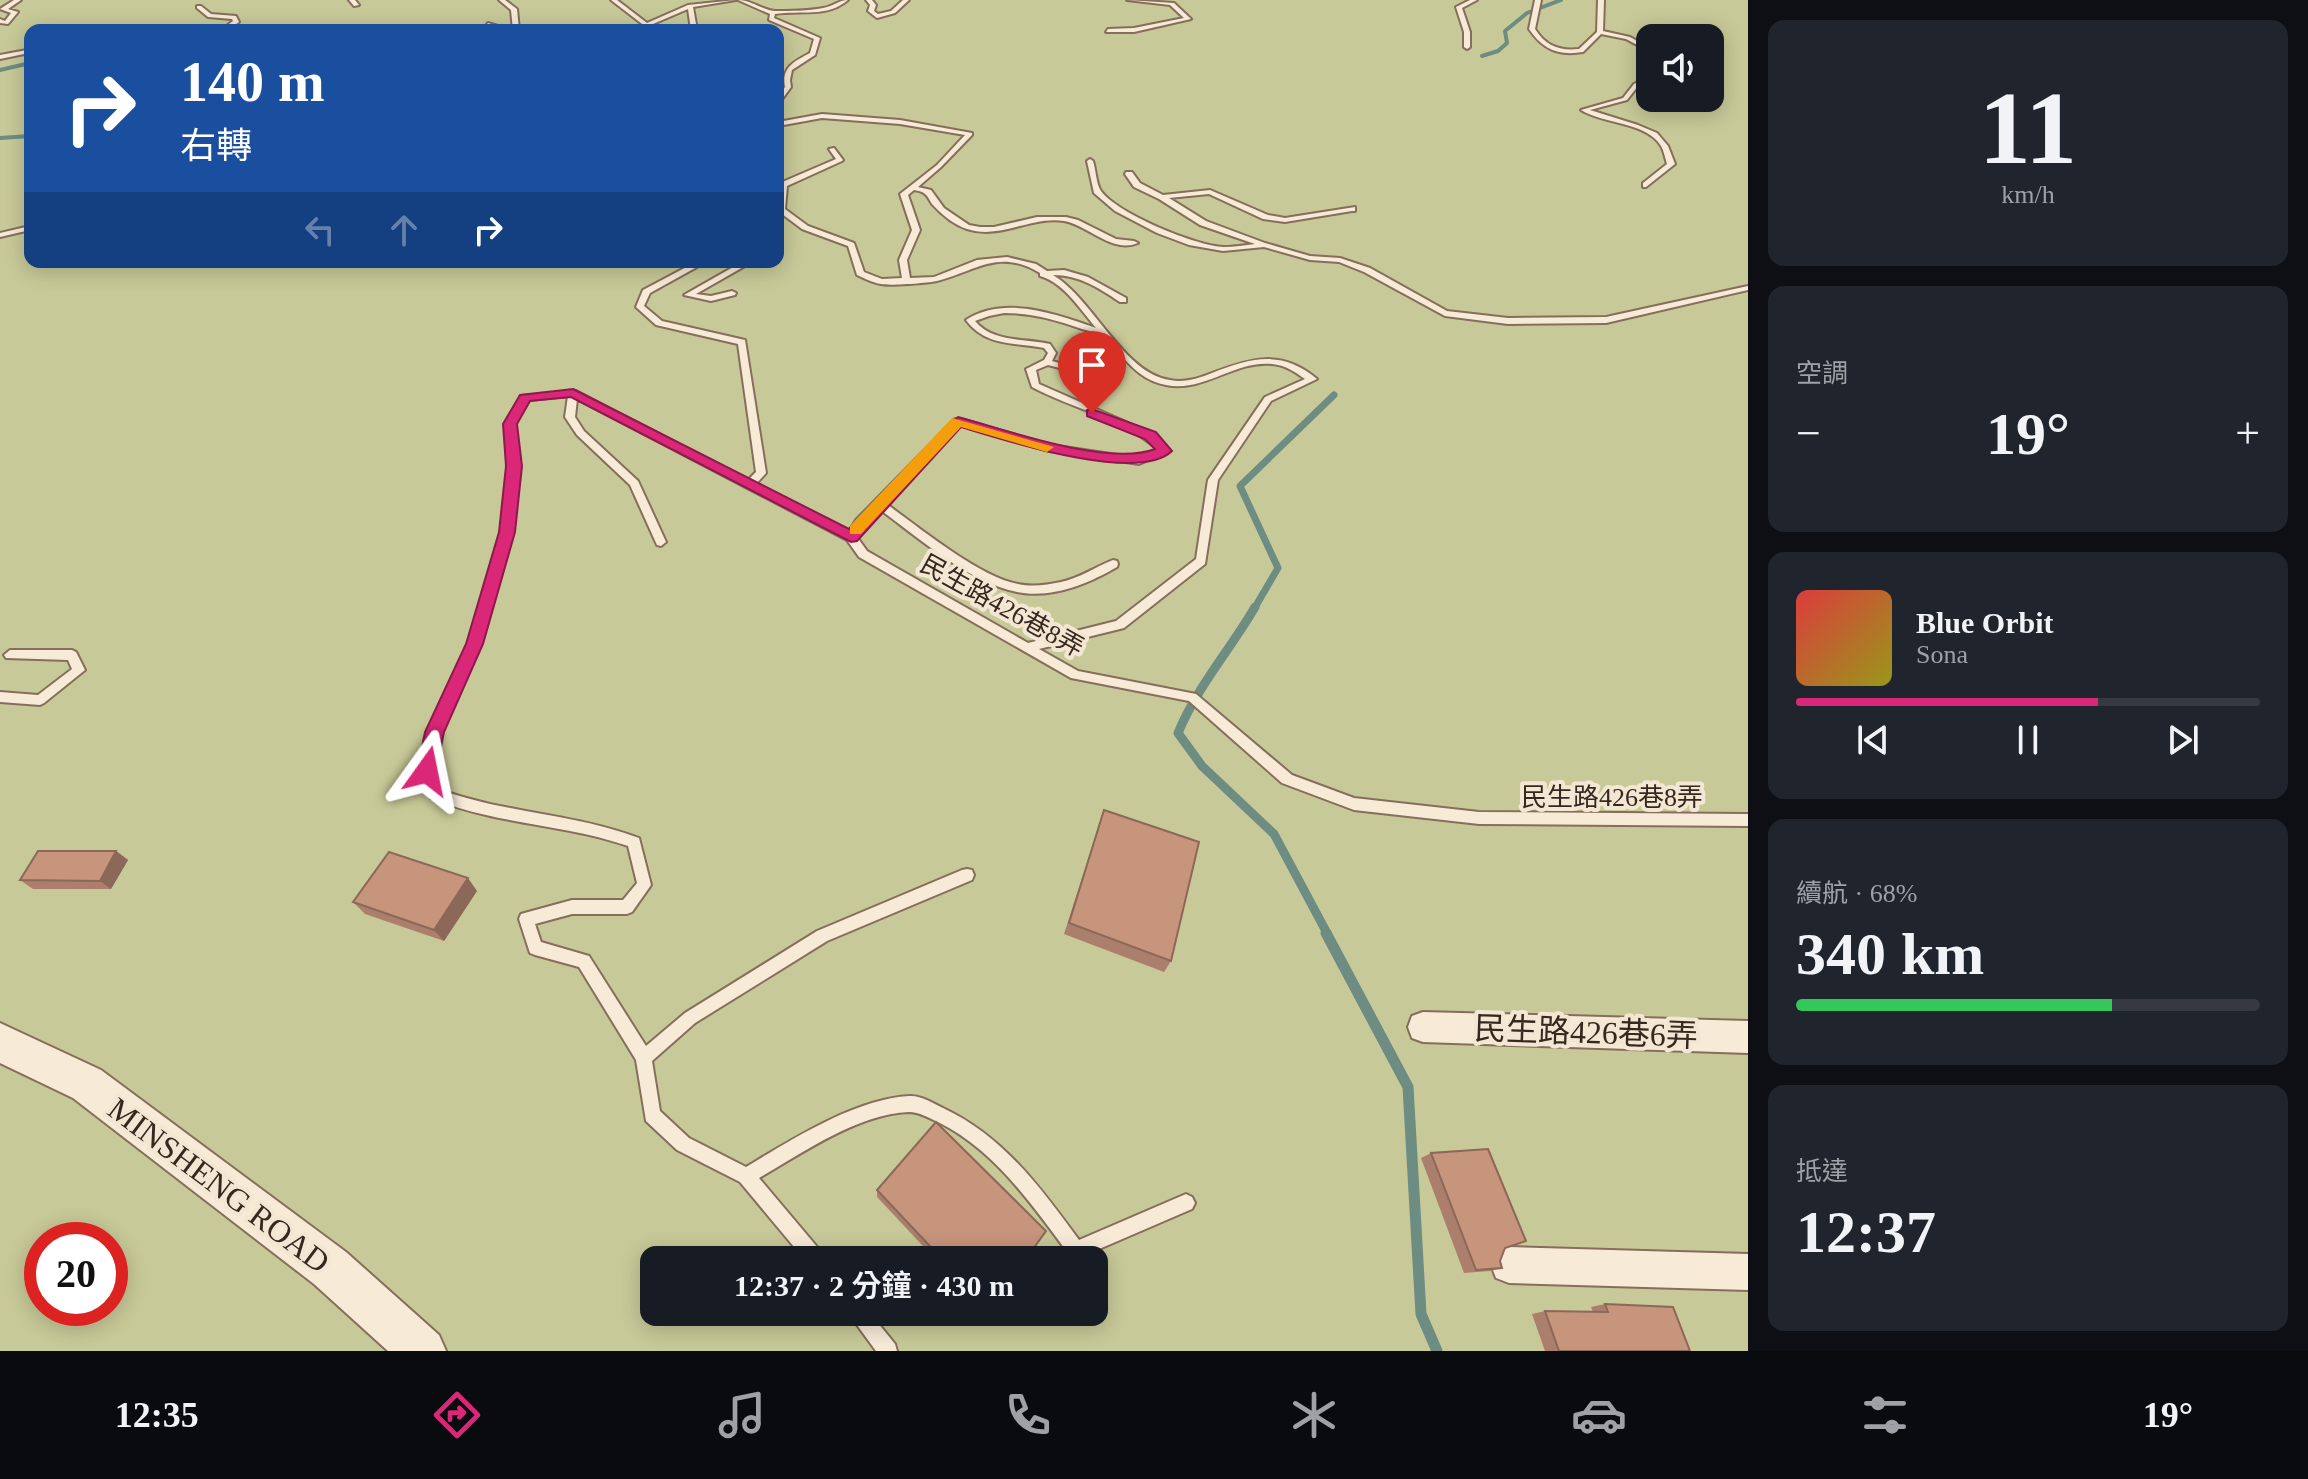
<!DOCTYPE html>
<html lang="zh-TW">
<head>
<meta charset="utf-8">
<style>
  body { margin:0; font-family:"Times New Roman","Noto Sans TC",serif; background:#20242c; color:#f1f3f6; height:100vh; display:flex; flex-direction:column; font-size:30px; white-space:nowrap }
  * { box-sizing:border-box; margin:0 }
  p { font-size:26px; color:#9ea1a6 }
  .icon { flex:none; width:44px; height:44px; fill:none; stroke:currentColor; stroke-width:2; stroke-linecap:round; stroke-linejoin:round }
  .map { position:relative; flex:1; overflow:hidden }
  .details { display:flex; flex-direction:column; gap:20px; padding:20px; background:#0d0f14; width:560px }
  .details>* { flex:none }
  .banner { position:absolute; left:24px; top:24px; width:760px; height:244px; border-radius:16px; box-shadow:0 4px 20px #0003; background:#1a4fa0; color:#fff; overflow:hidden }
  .tools { position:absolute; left:1636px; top:24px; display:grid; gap:16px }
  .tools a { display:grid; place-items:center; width:88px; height:88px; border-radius:16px; background:#171b24; box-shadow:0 4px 20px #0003; font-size:40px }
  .speed { position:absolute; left:24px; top:1222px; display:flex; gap:16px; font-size:40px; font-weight:700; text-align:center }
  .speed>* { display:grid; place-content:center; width:104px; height:104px; border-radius:50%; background:#171b24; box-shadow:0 4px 20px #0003; line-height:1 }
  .speed .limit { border:12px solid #d22; background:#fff; color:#111 }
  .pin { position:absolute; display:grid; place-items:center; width:68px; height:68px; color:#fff; margin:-82px -34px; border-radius:50% 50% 50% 0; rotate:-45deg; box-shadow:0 0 8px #0007 }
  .pin .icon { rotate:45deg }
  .me { position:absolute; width:88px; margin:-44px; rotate:12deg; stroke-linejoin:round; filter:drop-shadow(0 0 6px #0008) }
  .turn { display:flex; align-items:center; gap:28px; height:168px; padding:0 24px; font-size:36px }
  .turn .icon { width:104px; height:104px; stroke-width:2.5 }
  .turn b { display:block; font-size:56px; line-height:68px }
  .lanes { display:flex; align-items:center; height:76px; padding:0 24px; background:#0003; justify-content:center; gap:40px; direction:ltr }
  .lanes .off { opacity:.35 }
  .big { font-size:60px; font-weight:600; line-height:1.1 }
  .details .card { flex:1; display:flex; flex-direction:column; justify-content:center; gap:12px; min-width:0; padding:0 28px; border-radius:16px; background:#20242c }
  .details .dial { align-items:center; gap:0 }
  .dial b { font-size:104px; line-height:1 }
  .song { display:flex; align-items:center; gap:24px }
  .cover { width:96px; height:96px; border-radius:12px; background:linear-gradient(135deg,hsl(0 70% 55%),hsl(60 70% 35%)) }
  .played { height:8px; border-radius:4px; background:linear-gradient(90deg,#db2777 65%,#363941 65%) }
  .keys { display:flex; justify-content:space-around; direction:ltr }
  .heat { display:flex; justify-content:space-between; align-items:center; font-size:44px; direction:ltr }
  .charge { height:12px; border-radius:6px; background:linear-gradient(90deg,#34c759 68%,#363941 0) }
  .trip { position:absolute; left:640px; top:1246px; width:468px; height:80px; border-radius:16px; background:#171b24; box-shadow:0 4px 20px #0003; font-weight:600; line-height:80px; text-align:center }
  .menu { display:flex; height:128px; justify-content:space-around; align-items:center; background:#090b0e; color:#9ea1a6 }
  .menu .icon { width:56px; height:56px }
  .menu .current { color:#db2777 }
  .menu b { font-size:36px; color:#f1f3f6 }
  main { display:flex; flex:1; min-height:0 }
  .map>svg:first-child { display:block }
  .green { fill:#c8c998; fill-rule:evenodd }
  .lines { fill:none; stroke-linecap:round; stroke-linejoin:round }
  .stream-far3 { stroke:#6d8c82; stroke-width:4 }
  .stream-far2 { stroke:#6d8c82; stroke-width:7 }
  .stream-far1 { stroke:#6d8c82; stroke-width:9 }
  .stream { stroke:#6d8c82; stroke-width:11 }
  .service-casing { stroke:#856e5b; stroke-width:4 }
  .minor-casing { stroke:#856e5b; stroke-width:4 }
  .tertiary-casing { stroke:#856e5b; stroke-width:4 }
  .service { fill:#f7ead7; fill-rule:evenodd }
  .minor { fill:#f7ead7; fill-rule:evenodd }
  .tertiary { fill:#f7ead7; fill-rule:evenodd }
  .wall { fill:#ab7f6b }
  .shaded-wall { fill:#8b6857 }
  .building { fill:#c7947c; stroke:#8b6857; stroke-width:2 }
  .route { fill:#db2777; stroke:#8e194d; stroke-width:2 }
  .slow { fill:#f59e0b }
  .labels { text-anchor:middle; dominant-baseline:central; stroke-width:8; stroke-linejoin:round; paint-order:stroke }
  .street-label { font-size:26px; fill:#36281f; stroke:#f3e7d3 }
  .near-street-label { font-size:32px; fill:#36281f; stroke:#f3e7d3 }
</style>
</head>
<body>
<main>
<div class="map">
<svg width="1748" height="1351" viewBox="0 0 1748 1351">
  <rect width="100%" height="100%" fill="#ebdcc4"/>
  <path class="green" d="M 0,0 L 1748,0 L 1748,1351 L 0,1351 ZM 30,30 L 778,30 L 778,262 L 30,262 ZM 1650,38 L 1710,38 L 1710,98 L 1650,98 ZM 42,1240 L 110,1240 L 110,1308 L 42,1308 ZM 654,1260 L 1094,1260 L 1094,1312 L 654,1312 Z"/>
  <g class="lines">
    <g class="stream-far3">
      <polyline points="1482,56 1498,51 1507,43 1505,31 1527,13 1561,0"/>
      <polyline points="0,70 30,63"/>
      <polyline points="0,138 30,136"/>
    </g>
    <polyline class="stream-far2" points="1254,609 1278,568 1240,486 1334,395"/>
    <path class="stream-far1" d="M 1255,607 C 1230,650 1197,687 1178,733 L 1202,766 L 1274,834 L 1328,935"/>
    <polyline class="stream" points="1326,933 1408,1087 1421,1314 1437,1351"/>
    <g class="service-casing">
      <g id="service">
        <polygon points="14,0 21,0 8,9 18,12 8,24 0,23 0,19 5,21 11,13 0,9"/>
        <polygon points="349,0 355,0 359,5 354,6"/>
        <polygon points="499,0 505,0 517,9 519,30 513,30 511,10"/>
        <polygon points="611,0 617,0 647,23 688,5 736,0 693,7 697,30 691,30 688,9 646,27"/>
        <path d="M 738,0 C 752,0 763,11 776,11 C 791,11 808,11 823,8 C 832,7 839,0 848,0 C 827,18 801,10 775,14 L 774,18 L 820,38 L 815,55 L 792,70 L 790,80 L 791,87 L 780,102 L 778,103 L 778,97 L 785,87 C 781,67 795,61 810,53 L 814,39 L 769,20 L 770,14 Z"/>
        <polygon points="866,0 872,0 876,5 874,11 878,14 891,11 903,0 909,0 895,13 877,18 868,11 870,5"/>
        <polygon points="1127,0 1174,3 1191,19 1134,32 1106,32 1108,29 1134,28 1184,18 1170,5"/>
        <polygon points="1470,0 1477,0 1462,8 1470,32 1470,47 1467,49 1464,47 1464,32 1456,7"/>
        <path d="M 1535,0 L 1541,0 L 1535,29 C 1546,46 1559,51 1579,49 L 1597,32 L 1598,0 L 1604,0 L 1603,31 L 1630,37 L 1650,48 L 1650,52 L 1626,39 L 1601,34 L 1583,52 C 1559,56 1543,50 1529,29 Z"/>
        <polygon points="197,6 201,6 211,14 236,16 239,22 228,30 221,30 233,21 232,19 208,17 197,8"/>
        <polygon points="488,23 508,29 509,30 490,27 488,30 482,30"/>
        <polygon points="27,50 29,53 0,59 0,55"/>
        <path d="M 1650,76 L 1650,80 L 1638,86 L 1627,100 L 1590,110 L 1638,125 L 1657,133 L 1668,146 L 1675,164 L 1646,187 L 1643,187 L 1643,183 L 1667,164 C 1665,158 1664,151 1661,146 C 1647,122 1603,124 1581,110 L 1623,98 L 1634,84 Z"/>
        <path d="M 822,114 L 900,120 L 972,133 L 972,135 L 941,167 L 918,187 L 931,190 L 944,208 L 969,225 L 980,227 L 994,227 L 1037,217 L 1066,217 L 1078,220 L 1116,239 L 1134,241 L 1138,243 C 1112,254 1088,225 1064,221 C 1031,216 1000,240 967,229 C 954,225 941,214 932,204 C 930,201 928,196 925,194 C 922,191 918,191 914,190 L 908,195 L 920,230 L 907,260 L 910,278 L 934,277 L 977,260 L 1007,257 L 1036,264 L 1047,271 L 1064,270 L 1088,277 L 1126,298 L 1126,302 L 1120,302 C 1099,288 1079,275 1053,275 C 1093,299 1124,374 1170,380 C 1185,383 1199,378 1212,373 C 1251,358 1282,349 1317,379 L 1271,401 L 1218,480 L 1205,564 L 1124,628 L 1039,649 L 1078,671 L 1196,694 L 1292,775 L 1354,798 L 1479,812 L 1748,814 L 1748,826 L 1479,824 L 1354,810 L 1282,783 L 1189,701 L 1071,678 L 859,557 L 847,540 L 577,399 L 575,417 L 584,431 L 638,481 L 666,542 L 661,546 L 657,545 L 630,485 L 577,435 L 565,417 L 568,396 L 528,400 L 515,424 L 519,466 L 512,532 L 481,644 L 441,732 L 433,771 L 441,790 C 505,813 575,814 639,838 L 651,885 L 632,912 L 627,914 L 572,914 L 535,924 L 541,942 L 589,956 L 646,1046 L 685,1013 L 817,931 L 962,870 L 967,869 L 972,870 L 974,875 L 972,880 L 827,941 L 695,1023 L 652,1061 L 660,1111 L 689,1138 L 746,1167 C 791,1140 855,1099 909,1096 C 920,1095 933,1103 943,1108 C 1003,1136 1041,1188 1079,1240 L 1186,1194 L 1192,1197 L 1195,1203 L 1192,1209 L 1076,1259 L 1070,1256 C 1033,1206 995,1150 938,1122 C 929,1118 919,1112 909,1112 C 858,1114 802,1153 759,1178 L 823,1254 L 826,1260 L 805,1260 L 740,1182 L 677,1150 L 646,1121 L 636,1060 L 579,967 L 535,955 L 530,953 L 519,919 L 521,914 L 572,900 L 623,900 L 637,883 L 628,846 C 582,830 533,826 486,815 C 467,811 449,805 431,798 L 421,771 L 429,732 L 469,644 L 502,532 L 509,466 L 505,424 L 522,396 L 576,391 L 748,480 L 756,472 L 738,344 L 656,325 L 636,307 L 643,290 L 696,262 L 706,262 L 650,293 L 644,306 L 662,321 L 745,340 L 766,473 L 756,484 L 849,531 L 856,520 L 955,419 L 961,419 L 1050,445 L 1138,458 L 1158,450 C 1123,418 1073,409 1032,387 L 1026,369 L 1044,360 L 1048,353 L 1044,348 C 1014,342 986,347 966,320 C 1005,295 1056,314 1096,328 C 1081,310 1063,282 1040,276 L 1040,273 C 999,248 976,271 937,281 C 929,283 889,286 881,284 C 873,283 864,278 857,275 L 848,246 L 802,229 L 778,211 L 780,183 L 836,159 L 829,149 L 834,148 L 843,160 L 842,161 L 787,186 L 785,209 L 808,226 L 854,243 L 864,272 L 882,279 L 902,278 L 899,260 L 912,230 L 900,194 L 937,165 L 965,135 L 900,124 L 822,118 L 778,126 L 778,122 ZM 1004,313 C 1032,313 1056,320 1082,329 C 1089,331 1099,333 1104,338 C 1125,356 1135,379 1166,385 C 1203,393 1235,360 1272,364 C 1285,365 1295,372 1305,379 L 1265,397 L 1208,480 L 1196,559 L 1116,621 L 1028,643 L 867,551 L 857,537 L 864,526 L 879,509 C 919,538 968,582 1017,592 C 1051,599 1088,584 1117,567 L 1118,564 L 1117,561 L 1113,560 C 1095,567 1080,578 1061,582 C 1047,585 1032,587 1018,584 C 979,577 919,527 885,503 L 960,425 L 1049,451 L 1139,464 L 1170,451 L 1156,438 L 1142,429 L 1039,384 L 1036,370 L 1048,365 L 1087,375 L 1092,372 L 1052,361 L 1056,353 L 1050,344 C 1025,338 993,343 975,321 L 989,316 Z"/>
        <path d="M 1090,159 L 1093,161 C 1096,170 1096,184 1101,191 C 1118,214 1196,246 1224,247 C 1234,247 1245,245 1255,244 L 1200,225 L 1159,199 L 1134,187 L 1125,174 L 1126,172 L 1132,172 L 1140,183 L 1163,195 L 1210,190 L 1268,215 L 1285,218 L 1355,207 L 1355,211 L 1352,211 L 1285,222 L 1263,219 L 1209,194 L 1169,198 L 1206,221 L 1265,243 L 1310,256 L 1340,258 L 1370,268 L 1447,311 L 1508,318 L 1606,317 L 1748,286 L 1748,290 L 1606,323 L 1508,324 L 1445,316 L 1364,272 L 1339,262 L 1310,260 L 1264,247 L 1223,251 L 1189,245 L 1157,233 L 1115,211 L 1094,193 L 1087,161 Z"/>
        <polygon points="30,226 30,230 0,237 0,233"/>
        <polygon points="742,262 752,262 696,294 711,296 732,291 736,293 735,295 711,301 684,295"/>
        <polygon points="10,650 72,650 76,652 85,670 44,703 40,705 0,702 0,692 38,695 72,669 68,660 6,658 4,655"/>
        <polygon points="849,1312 869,1312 895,1344 897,1351 876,1351 852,1318"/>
      </g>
    </g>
    <g class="minor-casing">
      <g id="minor">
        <polygon points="1423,1012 1748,1021 1748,1053 1423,1042 1412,1038 1408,1027 1412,1016"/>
        <polygon points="1509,1247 1748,1254 1748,1290 1509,1283 1496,1278 1491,1265 1496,1252"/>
      </g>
    </g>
    <g class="tertiary-casing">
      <polygon id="tertiary" points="0,1023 101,1070 346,1252 439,1335 446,1351 388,1351 314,1284 73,1098 0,1063"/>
    </g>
    <use href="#service" class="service"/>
    <use href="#minor" class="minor"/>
    <use href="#tertiary" class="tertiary"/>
  </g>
  <g class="wall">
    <polygon points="1104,810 1171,961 1164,972 1064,934"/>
    <polygon points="116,851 128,860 111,889 33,889 20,880"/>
    <polygon points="477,891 444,941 365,914 353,902"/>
    <polygon points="1431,1153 1505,1248 1500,1261 1502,1268 1490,1271 1464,1273 1421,1158"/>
    <polygon points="877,1190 1025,1260 936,1260 877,1197"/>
    <polygon points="1605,1304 1690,1351 1545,1351 1532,1314 1545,1311 1593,1312 1591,1307"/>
  </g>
  <g class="shaded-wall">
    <polygon points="116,851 128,860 111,889 100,881"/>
    <polygon points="468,878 477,891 444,941 434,930"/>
  </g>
  <g class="building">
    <polygon points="1104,810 1199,842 1171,961 1069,923"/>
    <polygon points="38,851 116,851 100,881 20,880"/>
    <polygon points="389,852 468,878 434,930 353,902"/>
    <polygon points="936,1122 1046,1231 1025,1260 943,1260 877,1190"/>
    <polygon points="1488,1149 1526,1241 1505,1248 1500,1261 1502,1268 1476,1270 1431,1153"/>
    <polygon points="1605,1304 1673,1307 1690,1351 1559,1351 1545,1311 1608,1312"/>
  </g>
  <path class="route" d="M 573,389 L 849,529 L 958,417 C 1007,430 1108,467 1155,449 L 1145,439 L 1087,416 L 1087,410 L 1092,409 L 1156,432 L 1172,451 C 1138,484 1004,440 961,427 L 857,541 L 851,542 L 571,397 L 530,401 L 517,424 L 522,466 L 515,532 L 483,644 L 444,732 L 436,771 L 434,777 L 420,777 L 417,771 L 425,732 L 466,644 L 499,532 L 506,466 L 503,424 L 520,395 Z"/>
  <polygon class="slow" points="952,418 1054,447 1047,452 961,427 861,534 850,534 850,526"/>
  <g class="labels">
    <g class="street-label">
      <text transform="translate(1002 606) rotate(29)">民生路426巷8弄</text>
      <text x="1612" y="797">民生路426巷8弄</text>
    </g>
    <g class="near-street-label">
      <text transform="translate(1586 1032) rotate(2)">民生路426巷6弄</text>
      <text transform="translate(219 1185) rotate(37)">MINSHENG ROAD</text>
    </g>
  </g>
</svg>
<div class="tools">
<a><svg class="icon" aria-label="sound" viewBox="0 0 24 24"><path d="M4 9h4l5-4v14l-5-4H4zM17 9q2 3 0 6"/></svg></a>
</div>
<div class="speed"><div class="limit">20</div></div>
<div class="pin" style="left:1092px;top:413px;background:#d93025"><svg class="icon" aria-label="arrive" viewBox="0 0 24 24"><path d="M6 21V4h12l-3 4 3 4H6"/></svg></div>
<svg class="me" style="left:427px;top:771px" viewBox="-20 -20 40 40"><path d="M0-17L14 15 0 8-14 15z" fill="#db2777" stroke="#fff" stroke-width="4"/></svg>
<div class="trip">12:37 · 2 分鐘 · 430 m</div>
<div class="banner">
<div class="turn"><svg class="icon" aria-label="right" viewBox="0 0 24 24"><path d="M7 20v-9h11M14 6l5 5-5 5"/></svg><div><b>140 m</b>右轉</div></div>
<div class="lanes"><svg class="icon off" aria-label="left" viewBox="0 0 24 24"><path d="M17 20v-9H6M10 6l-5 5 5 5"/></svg><svg class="icon off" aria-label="ahead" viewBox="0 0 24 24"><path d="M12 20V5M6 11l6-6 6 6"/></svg><svg class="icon" aria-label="right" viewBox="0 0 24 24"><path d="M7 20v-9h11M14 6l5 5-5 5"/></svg></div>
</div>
</div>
<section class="details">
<div class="card dial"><b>11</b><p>km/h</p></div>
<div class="card"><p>空調</p>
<div class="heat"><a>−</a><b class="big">19°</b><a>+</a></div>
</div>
<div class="card">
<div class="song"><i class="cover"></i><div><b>Blue Orbit</b><p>Sona</p></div></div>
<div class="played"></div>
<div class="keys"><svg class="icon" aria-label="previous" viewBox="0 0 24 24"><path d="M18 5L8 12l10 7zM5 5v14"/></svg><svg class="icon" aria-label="pause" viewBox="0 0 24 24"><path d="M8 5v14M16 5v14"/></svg><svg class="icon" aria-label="next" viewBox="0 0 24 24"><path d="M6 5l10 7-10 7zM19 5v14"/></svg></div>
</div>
<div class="card"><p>續航 · 68%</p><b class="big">340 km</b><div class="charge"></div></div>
<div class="card"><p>抵達</p><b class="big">12:37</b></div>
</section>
</main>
<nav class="menu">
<b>12:35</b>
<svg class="icon current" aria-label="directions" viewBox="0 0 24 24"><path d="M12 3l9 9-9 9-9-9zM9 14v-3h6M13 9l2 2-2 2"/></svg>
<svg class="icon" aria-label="music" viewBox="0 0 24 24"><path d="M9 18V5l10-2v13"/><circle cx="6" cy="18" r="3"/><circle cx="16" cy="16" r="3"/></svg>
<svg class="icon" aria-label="phone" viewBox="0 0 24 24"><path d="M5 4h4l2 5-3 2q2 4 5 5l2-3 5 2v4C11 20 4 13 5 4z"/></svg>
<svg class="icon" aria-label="climate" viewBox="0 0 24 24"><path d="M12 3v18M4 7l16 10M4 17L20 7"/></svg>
<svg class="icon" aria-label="car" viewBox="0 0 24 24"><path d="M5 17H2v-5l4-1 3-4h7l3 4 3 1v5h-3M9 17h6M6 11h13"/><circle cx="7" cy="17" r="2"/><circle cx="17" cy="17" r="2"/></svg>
<svg class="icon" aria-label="filters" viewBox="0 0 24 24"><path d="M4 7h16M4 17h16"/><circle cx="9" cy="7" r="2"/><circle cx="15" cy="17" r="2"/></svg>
<b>19°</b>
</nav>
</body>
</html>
